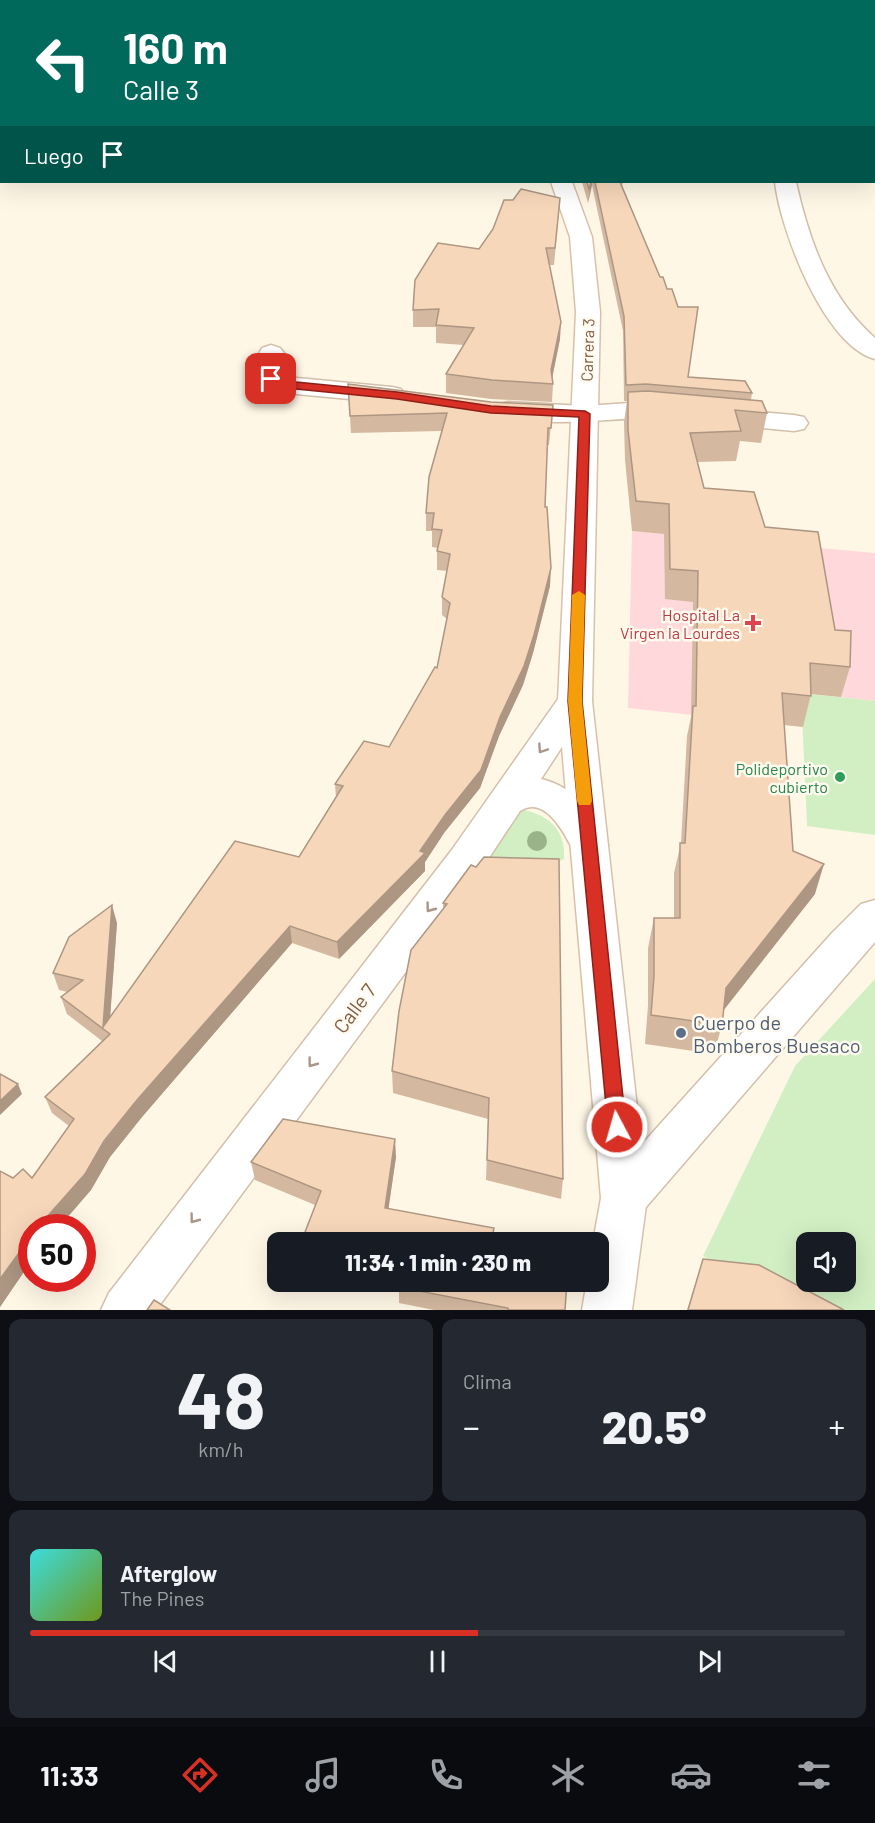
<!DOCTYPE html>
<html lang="es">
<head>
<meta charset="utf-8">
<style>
  body { margin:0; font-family:Barlow,sans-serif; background:#242831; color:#f1f3f6; height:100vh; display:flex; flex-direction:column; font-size:22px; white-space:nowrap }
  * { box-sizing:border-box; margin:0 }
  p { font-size:20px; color:#9ea1a6 }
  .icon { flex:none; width:33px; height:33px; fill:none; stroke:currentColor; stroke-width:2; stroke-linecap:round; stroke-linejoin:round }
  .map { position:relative; height:1310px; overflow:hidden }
  .panel { display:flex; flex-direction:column; gap:9px; padding:9px; background:#0d0f14; flex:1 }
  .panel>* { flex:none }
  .top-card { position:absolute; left:0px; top:0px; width:876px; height:183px; box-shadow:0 6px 24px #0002; background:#00695c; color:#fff; overflow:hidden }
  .controls { position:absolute; left:796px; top:1232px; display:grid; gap:12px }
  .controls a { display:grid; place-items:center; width:60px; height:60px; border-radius:12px; background:#171b24; box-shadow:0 6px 24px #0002; font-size:30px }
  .speed { position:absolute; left:18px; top:1214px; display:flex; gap:12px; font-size:30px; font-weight:700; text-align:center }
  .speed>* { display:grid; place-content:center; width:78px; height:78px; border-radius:50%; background:#171b24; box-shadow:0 6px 24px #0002; line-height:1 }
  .speed .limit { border:9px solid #d22; background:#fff; color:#111 }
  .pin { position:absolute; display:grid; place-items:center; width:51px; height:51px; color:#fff; margin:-26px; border-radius:12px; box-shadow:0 3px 9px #0006 }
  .me { position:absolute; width:66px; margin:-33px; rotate:354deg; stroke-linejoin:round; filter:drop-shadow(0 0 4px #0008) }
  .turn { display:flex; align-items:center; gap:21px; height:126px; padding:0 24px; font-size:27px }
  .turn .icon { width:78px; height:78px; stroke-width:2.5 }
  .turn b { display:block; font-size:42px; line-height:51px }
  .then { display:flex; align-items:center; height:57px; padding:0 24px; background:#0003; gap:12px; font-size:22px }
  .big { font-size:45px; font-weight:800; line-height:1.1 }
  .panel .tile { flex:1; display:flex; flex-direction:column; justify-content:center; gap:9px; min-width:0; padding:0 21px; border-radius:12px; background:#242831 }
  .panel .dial { align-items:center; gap:0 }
  .dial b { font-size:78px; line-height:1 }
  .song { display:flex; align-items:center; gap:18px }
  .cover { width:72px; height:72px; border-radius:9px; background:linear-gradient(135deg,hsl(180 70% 55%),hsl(80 70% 35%)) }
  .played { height:6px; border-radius:3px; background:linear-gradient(90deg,#d93025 55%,#363941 55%) }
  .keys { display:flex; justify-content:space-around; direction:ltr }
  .heat { display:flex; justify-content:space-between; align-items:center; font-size:33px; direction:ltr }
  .panel .tiles { flex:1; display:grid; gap:9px; grid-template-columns:1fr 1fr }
  .tile:last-child { grid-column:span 2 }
  .trip { position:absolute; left:267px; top:1232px; width:342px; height:60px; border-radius:12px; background:#171b24; box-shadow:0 6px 24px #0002; font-weight:800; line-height:60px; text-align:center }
  .menu { display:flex; height:96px; justify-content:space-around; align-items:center; background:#090b0e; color:#9ea1a6 }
  .menu .icon { width:42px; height:42px }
  .menu .on { color:#d93025 }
  .menu b { font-size:27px; color:#f1f3f6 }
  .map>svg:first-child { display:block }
  .medical { fill:#fed8da }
  .green { fill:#d1efc2; fill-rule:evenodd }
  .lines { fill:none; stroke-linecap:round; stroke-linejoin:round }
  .minor-casing { stroke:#d3bfaa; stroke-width:3 }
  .tertiary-casing { stroke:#d3bfaa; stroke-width:3 }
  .secondary-casing { stroke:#d9c1a9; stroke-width:3 }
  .minor { fill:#fff; fill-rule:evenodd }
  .tertiary { fill:#fff; fill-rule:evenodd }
  .secondary { fill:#fff; fill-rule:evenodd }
  .tree { fill:#9bb388 }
  .wall { fill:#d4b9a0 }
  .shaded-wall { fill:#ad9682 }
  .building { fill:#f7d7ba; stroke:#ad9682; stroke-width:1.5 }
  .oneway { stroke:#aa9687 }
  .route { fill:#d93025; stroke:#8d1f18; stroke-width:1.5 }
  .slow { fill:#f59e0b }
  .health-dot { fill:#e0444e; stroke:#fffaee; stroke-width:2 }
  .leisure-dot { fill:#2e9e5b; stroke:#fffaee; stroke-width:2 }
  .service-dot { fill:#5c6f8a; stroke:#fffaee; stroke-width:2 }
  .labels { text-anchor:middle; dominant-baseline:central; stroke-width:5; stroke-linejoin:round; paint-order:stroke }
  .street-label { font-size:16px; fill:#7c5d47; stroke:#fffaee }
  .health-label { font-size:16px; fill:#be3a42; stroke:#fffaee; text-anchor:end }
  .leisure-label { font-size:16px; fill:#27864d; stroke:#fffaee; text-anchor:end }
  .near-street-label { font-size:20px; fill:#7c5d47; stroke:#fffaee }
  .near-service-label { font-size:20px; fill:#4e5e75; stroke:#fffaee; text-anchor:start }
</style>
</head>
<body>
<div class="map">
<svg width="875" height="1310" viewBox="0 0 875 1310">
  <rect width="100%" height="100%" fill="#fff7e6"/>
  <polygon class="medical" points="632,531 875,553 875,701 802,693 803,727 628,708"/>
  <g class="green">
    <polygon points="801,693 875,701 875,835 807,826"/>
    <path d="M 513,808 C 543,812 566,825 564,859 L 544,869 L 485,869 L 492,831 Z"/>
    <path d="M 875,979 L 875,1310 L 803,1310 L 703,1256 L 795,1066 ZM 807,1242 L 846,1242 L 846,1281 L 807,1281 Z"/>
  </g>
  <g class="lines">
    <g class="minor-casing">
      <g id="minor">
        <polygon points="271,345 280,348 284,353 279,365 282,374 297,378 392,387 401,389 405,395 401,401 392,403 296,394 262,385 253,365 262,348"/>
        <path d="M 508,402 L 585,406 L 644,402 L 679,406 L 682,412 L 679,418 C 666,421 655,418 642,418 C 595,420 545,427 499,416 L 495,410 L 499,404 Z"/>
        <polygon points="721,409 794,415 804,417 808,423 804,429 794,431 711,423 707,417 711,411"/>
        <path d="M 575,689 L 587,692 L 592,701 L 541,779 C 577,787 592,815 608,845 L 602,856 L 589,860 L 576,856 C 566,836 546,794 520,811 L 479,873 L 156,1310 L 101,1310 L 109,1293 L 451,851 L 563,692 Z"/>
      </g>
    </g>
    <g class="tertiary-casing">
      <g id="tertiary">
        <polygon points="852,0 868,0 851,2"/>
        <path d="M 775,182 L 796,182 C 809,240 829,298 875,338 L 875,359 C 824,346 780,229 775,182 Z"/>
        <polygon points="875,900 875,942 640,1214 624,1221 608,1214 601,1198 608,1182 832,933 861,904"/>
      </g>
    </g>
    <g class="secondary-casing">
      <polygon id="secondary" points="551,182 572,182 592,237 600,312 592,701 647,1198 632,1310 582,1310 587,1281 598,1281 598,1242 593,1242 601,1198 558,701 576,312 570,237"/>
    </g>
    <use href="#minor" class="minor"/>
    <use href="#tertiary" class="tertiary"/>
    <use href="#secondary" class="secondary"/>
  </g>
  <circle class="tree" cx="537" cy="841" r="10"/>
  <g class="wall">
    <polygon points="582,182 623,182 622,186 688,377 752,393 751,400 767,413 761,443 740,441 736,461 697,462 704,488 765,527 835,630 850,667 841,697 811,694 803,727 784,725 793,851 815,894 724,1010 722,1025 714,1054 645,1044 648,1005 648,948 654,918 674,918 674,873 681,843 687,736 691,717 693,602 665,599 664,534 632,531 625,460 624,422 627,401 624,401 623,331 592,185 588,203"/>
    <polygon points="560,198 554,265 549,265 560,339 552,377 553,384 552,402 491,399 446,393 446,374 464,345 436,343 436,327 413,327 413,310 479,249 513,200"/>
    <polygon points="348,384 491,402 553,405 549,445 547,445 545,507 550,586 533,653 523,685 499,736 480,788 444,833 425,862 425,871 339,959 292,943 142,1117 110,1157 91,1190 59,1227 32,1227 32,1260 0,1307 0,1171 13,1178 32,1178 69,1126 52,1113 45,1097 102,1041 67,1014 61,997 67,992 59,990 53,973 117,923 110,1016 299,857 336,798 335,784 389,747 437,668 447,619 442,615 442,597 447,571 437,570 437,551 438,548 432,547 432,531 426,531 426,513 442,431 351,433"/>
    <polygon points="471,865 563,1179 561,1199 486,1180 488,1119 393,1093 392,1071 443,909 443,903"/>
    <polygon points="396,1157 388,1209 494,1238 530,1242 306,1242 305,1232 315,1205 255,1180 251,1162"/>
    <polygon points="703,1259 844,1310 687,1310"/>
    <polygon points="388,1281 567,1281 565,1310 434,1310 399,1303 399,1285"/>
  </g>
  <g class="shaded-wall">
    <polygon points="591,182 592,182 592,185 588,203"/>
    <polygon points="561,322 560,339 551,384 551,370"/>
    <polygon points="551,568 550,586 533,653 523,685 499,736 480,788 444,833 425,862 425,871 339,959 337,942 420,851"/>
    <polygon points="824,864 815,894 718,1017 726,988"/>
    <polygon points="112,905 117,923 109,1033 103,1027"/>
    <polygon points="290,926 292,943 142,1117 110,1157 91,1190 59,1227 38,1227 137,1100"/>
    <polygon points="18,1084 22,1094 0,1115 0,1101"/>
    <polygon points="395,1139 396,1157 386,1226 385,1208"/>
    <polygon points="32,1235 32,1260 0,1307 0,1279"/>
  </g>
  <g class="building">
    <polygon points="392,0 558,0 559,2 393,2"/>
    <polygon points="587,182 591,182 589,189"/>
    <polygon points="595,182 620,182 660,277 663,277 667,289 672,289 678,307 698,307 688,377 745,381 752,393 646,384 626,385 624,316"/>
    <polygon points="521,189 560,198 555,248 546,248 561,322 551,370 553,384 492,380 446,374 474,328 436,325 439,309 413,310 415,280 438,243 479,249 493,229 504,200 513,200"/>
    <polygon points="348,384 491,402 553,405 551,428 548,428 545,507 547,507 551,568 534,635 524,666 500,717 481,770 445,815 420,851 425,853 337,942 290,926 137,1100 104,1141 85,1174 38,1227 32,1227 32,1235 0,1279 0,1171 13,1178 23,1169 32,1178 74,1119 45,1097 110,1034 61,997 83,980 53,973 69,937 112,905 103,1027 235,841 299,857 343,786 335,784 364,741 389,747 435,667 437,668 450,603 442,597 450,554 437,551 442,530 432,529 434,513 426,513 429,477 447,413 350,416"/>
    <polygon points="648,391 762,401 767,413 735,410 741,431 690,433 704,488 754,492 765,527 818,532 835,630 851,631 850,667 810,663 811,696 782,693 793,851 824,864 726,988 722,1025 651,1015 654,976 654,918 680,918 680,843 685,843 693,706 696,706 698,571 670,569 669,504 636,501 628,430 628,392"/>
    <polygon points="484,857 559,859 563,1179 487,1160 489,1098 392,1071 399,1011 411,950 447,904 443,903 471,865 476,867"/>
    <polygon points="0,1074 18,1084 0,1101"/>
    <polygon points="283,1119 395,1139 385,1208 494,1228 492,1238 530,1242 330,1242 305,1232 321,1191 251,1162"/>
    <polygon points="703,1259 759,1265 844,1310 688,1310"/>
    <polygon points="400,1281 567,1281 565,1310 508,1310 508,1308 398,1287"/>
    <polygon points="154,1300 170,1310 147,1310"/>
  </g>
  <defs><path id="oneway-chevron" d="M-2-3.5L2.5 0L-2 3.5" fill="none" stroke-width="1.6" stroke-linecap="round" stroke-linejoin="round" transform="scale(1.5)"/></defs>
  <g class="oneway">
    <use href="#oneway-chevron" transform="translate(542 749) rotate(124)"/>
    <use href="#oneway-chevron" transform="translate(430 908) rotate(127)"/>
    <use href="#oneway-chevron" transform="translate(312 1063) rotate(127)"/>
    <use href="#oneway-chevron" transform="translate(194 1219) rotate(127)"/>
  </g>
  <polygon class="route" points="271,376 296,382 397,392 491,406 585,411 590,414 582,701 626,1127 624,1133 617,1136 611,1133 608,1127 568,701 579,417 491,413 397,399 296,389 267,381 267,377"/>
  <polygon class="slow" points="579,591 585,595 582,701 592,801 590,805 579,805 577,801 568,701 572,595"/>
  <path class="health-dot" d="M750 614h6v6h6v6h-6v6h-6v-6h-6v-6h6z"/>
  <circle class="leisure-dot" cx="840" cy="777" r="6"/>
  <circle class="service-dot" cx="681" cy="1033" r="6"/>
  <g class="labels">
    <g class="street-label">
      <text transform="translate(587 350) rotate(-88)">Carrera 3</text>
    </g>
    <g class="health-label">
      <text x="740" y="614">Hospital La<tspan x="740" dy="18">Virgen la Lourdes</tspan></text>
    </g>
    <g class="leisure-label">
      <text x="828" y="768">Polideportivo<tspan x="828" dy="18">cubierto</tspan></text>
    </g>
    <g class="near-street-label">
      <text transform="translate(354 1008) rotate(-53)">Calle 7</text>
    </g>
    <g class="near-service-label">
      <text x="693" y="1022">Cuerpo de<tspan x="693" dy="23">Bomberos Buesaco</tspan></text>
    </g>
  </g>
</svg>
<div class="controls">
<a><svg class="icon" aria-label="sound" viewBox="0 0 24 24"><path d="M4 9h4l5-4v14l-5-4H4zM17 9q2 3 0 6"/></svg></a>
</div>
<div class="speed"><div class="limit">50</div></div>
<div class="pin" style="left:271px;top:379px;background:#d93025"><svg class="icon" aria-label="arrive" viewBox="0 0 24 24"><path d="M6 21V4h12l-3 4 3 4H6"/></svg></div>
<svg class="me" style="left:617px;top:1127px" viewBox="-20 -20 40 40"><circle r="17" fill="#d93025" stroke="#fff" stroke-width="3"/><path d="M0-11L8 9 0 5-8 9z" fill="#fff"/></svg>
<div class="trip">11:34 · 1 min · 230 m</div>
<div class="top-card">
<div class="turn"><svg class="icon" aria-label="left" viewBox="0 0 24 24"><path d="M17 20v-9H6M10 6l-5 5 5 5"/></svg><div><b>160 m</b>Calle 3</div></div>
<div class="then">Luego<svg class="icon" aria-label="arrive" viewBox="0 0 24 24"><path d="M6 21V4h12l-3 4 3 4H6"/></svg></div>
</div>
</div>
<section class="panel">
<div class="tiles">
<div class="tile dial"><b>48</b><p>km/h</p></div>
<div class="tile"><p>Clima</p>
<div class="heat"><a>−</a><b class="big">20.5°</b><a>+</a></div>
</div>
<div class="tile">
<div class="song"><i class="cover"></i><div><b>Afterglow</b><p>The Pines</p></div></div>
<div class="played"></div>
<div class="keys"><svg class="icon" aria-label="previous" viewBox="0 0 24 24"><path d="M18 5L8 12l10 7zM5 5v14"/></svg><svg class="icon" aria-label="pause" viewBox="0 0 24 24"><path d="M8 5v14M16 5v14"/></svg><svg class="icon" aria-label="next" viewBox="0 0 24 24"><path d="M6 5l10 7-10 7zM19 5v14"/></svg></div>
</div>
</div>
</section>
<nav class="menu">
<b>11:33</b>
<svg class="icon on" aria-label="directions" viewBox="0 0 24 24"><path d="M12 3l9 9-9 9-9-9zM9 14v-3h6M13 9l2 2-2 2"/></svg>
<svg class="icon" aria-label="music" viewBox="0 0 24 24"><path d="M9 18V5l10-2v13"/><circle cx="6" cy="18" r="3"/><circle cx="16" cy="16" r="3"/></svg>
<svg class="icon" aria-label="phone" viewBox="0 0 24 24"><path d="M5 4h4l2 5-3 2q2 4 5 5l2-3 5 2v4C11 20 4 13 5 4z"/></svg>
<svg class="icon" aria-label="climate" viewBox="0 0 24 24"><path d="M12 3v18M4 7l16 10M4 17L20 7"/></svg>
<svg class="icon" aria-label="car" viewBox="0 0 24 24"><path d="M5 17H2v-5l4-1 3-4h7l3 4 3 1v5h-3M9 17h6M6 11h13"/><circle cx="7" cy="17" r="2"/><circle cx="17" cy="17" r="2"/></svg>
<svg class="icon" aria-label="filters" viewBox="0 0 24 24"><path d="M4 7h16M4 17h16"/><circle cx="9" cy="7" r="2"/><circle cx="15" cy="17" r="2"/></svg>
</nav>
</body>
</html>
